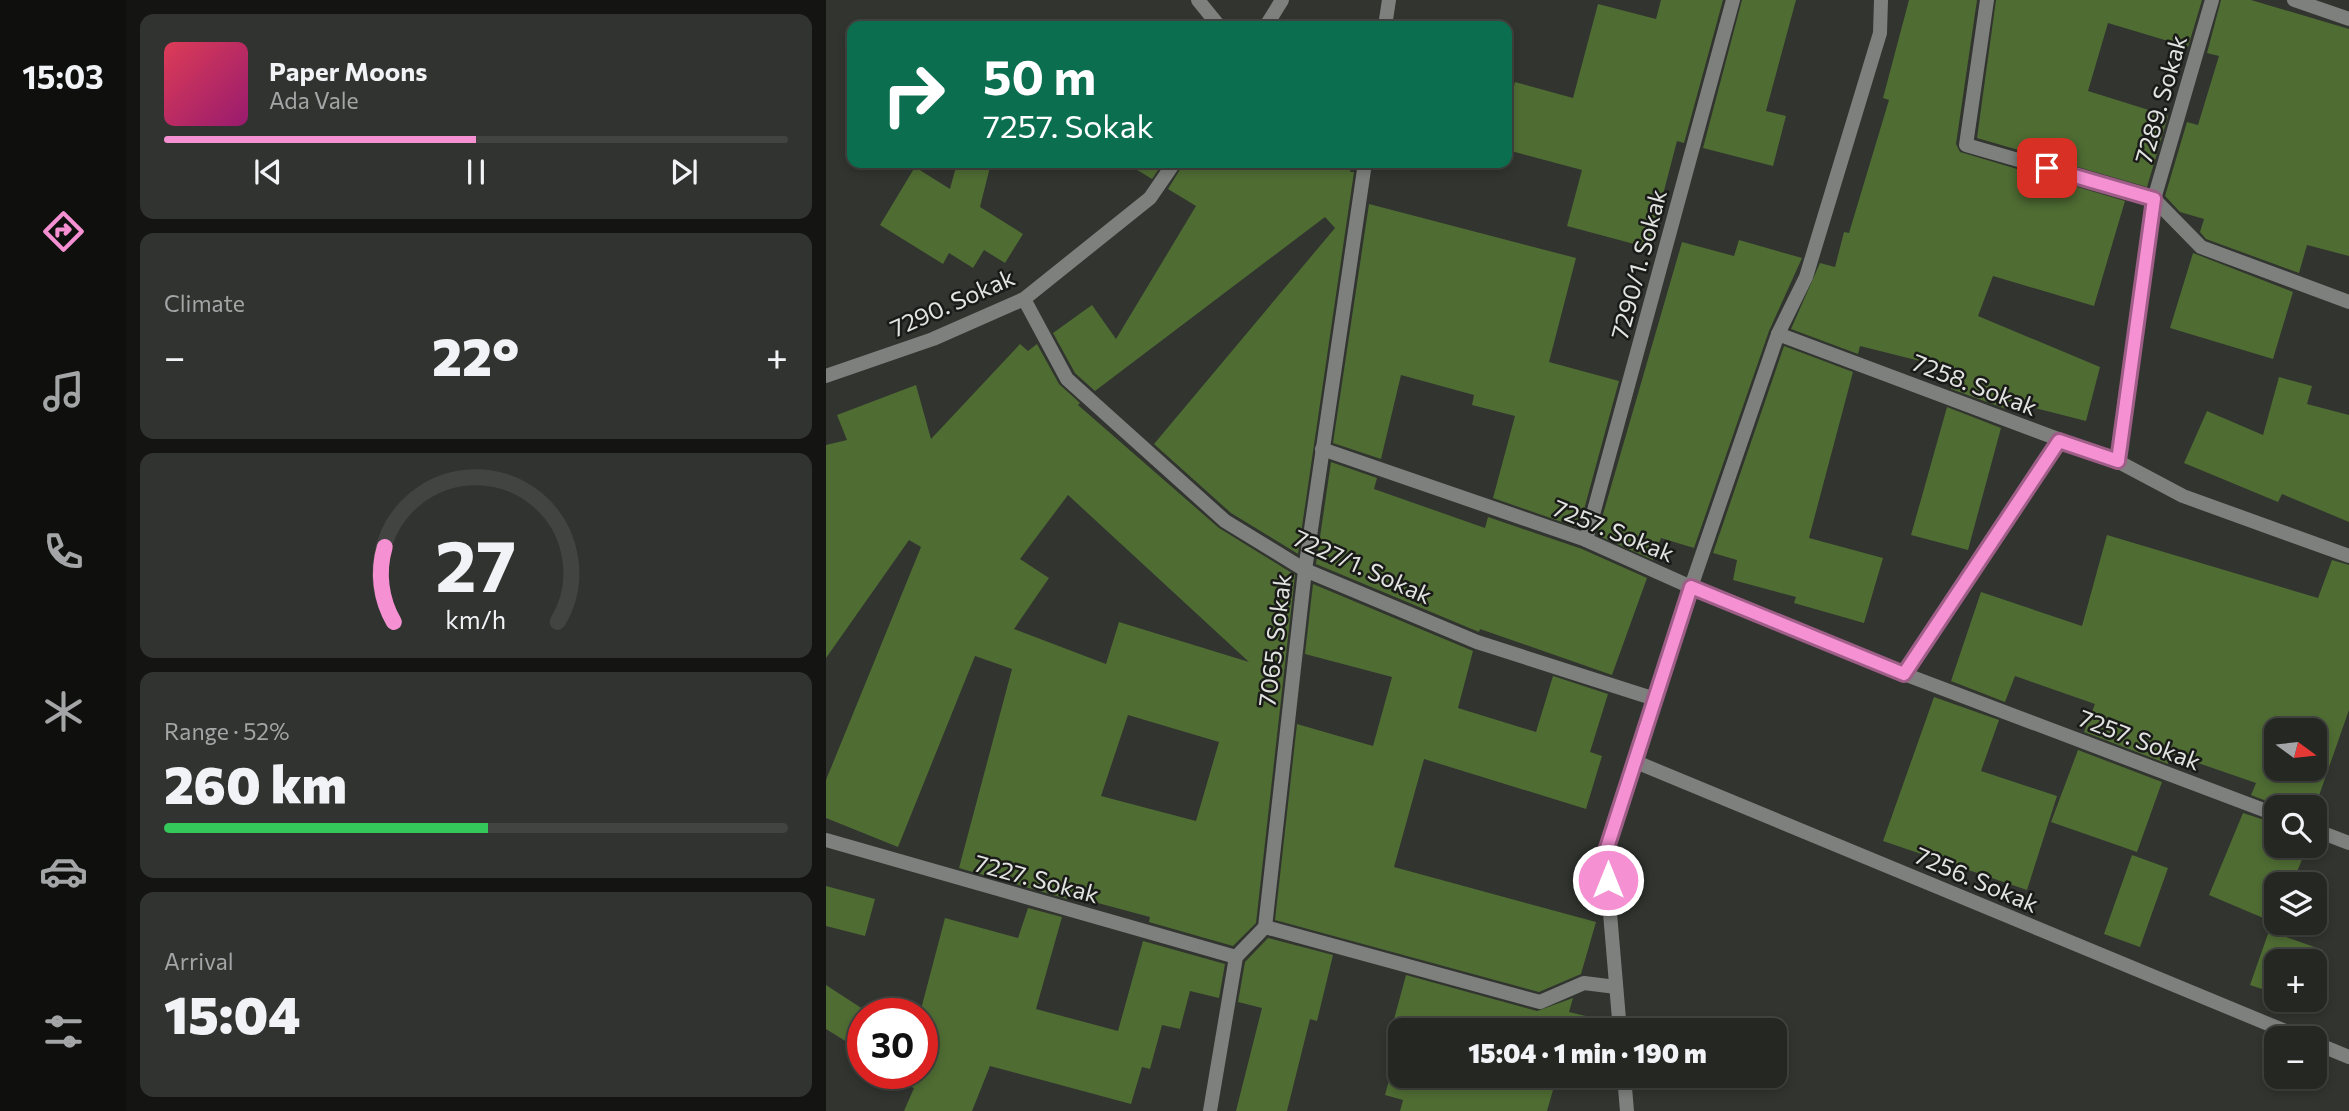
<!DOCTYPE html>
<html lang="en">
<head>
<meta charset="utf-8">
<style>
  body { margin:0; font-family:Commissioner,sans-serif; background:#313330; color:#f1f3f6; height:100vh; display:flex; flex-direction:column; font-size:26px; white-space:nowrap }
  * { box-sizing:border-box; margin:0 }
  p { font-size:23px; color:#a3a5a6 }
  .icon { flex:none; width:38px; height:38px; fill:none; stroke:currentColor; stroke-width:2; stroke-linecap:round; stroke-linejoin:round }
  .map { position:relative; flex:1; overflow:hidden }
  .details { display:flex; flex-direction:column; gap:14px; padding:14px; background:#141513; width:700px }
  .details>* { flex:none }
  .banner { position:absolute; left:21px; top:21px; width:665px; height:147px; border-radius:14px; box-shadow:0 4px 10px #0003,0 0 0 2px #424441; background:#0b6e4f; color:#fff; overflow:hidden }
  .needle { width:46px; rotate:105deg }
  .buttons { position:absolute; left:1438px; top:718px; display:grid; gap:14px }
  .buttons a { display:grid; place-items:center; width:63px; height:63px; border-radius:14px; background:#252723; box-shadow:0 4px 10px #0003,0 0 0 2px #424441; font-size:35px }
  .speed { position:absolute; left:21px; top:998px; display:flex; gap:14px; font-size:35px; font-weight:700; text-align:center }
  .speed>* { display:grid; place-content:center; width:91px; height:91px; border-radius:50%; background:#252723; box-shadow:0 4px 10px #0003,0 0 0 2px #424441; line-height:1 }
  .speed .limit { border:10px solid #d22; background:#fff; color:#111 }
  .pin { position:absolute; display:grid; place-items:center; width:60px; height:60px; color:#fff; margin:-30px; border-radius:14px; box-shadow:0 4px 10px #0006 }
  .me { position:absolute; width:77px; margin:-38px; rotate:0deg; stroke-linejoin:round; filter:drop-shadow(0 0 5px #0008) }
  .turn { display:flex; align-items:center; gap:24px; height:147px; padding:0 21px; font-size:32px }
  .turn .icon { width:91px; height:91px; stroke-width:2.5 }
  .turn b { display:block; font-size:49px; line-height:60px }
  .big { font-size:52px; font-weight:800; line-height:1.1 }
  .details .tile { flex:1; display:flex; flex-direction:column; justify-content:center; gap:10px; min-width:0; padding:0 24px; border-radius:14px; background:#313330 }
  .details .dial { align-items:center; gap:0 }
  .dial svg { height:182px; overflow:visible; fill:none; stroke:#424441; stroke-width:7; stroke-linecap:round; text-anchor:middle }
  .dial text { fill:#f1f3f6; stroke:none }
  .song { display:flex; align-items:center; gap:21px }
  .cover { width:84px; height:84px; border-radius:10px; background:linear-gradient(135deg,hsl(350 70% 55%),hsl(320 70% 35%)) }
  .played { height:7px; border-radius:4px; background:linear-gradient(90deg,#f591d2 50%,#424441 50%) }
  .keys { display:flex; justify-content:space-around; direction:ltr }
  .heat { display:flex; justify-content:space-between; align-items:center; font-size:38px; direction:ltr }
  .charge { height:10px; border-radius:5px; background:linear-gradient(90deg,#34c759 52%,#424441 0) }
  .trip { position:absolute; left:562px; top:1018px; width:399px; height:70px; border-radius:14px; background:#252723; box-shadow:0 4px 10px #0003,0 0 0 2px #424441; font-weight:800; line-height:70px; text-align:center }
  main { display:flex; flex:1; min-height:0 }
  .menu { display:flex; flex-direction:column; width:126px; justify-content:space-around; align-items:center; background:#0f100e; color:#a3a5a6 }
  .menu .icon { width:49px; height:49px }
  .menu .current { color:#f591d2 }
  .menu b { font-size:32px; color:#f1f3f6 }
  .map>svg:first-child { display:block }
  .building { fill:#4f6c33; fill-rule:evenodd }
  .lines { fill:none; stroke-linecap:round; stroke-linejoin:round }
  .service { stroke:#7e807d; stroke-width:14 }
  .minor { stroke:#7e807d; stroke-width:14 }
  .tertiary { stroke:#7e807d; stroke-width:14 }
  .route-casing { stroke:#9f5e88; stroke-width:18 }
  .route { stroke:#f591d2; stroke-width:12 }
  .labels { text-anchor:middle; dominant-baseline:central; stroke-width:5; stroke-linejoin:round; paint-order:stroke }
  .street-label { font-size:24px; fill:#e2e4e1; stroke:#1a1b19 }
</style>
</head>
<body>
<main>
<nav class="menu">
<b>15:03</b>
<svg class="icon current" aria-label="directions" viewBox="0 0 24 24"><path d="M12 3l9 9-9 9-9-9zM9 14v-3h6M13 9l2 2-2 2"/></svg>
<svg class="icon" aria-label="music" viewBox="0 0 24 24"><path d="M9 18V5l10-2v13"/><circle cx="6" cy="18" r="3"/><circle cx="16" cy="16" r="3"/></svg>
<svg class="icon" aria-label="phone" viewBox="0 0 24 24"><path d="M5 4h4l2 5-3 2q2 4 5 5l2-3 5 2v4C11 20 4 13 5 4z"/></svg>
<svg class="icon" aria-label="climate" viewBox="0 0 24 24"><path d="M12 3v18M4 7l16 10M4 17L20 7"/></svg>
<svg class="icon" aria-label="car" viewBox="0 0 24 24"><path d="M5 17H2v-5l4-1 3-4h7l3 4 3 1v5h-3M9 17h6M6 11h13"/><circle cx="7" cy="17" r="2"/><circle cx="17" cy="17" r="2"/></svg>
<svg class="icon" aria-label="filters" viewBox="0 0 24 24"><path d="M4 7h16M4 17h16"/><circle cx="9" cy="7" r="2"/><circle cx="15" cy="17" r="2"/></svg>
</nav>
<section class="details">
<div class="tile">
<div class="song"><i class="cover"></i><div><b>Paper Moons</b><p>Ada Vale</p></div></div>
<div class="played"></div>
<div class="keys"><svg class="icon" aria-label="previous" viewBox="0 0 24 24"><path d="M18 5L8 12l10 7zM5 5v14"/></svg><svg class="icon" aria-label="pause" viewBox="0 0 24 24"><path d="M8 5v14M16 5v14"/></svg><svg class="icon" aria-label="next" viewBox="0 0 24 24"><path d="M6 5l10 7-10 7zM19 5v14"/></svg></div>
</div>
<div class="tile"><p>Climate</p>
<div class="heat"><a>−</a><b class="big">22°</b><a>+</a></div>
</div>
<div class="tile dial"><svg viewBox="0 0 100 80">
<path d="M14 69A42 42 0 1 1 86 69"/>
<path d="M14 69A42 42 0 0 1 10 36" stroke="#f591d2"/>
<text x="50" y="56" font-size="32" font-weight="700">27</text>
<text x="50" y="72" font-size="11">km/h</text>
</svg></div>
<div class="tile"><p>Range · 52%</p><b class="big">260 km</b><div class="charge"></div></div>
<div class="tile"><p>Arrival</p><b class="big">15:04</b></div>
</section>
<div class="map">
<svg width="1523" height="1111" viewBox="0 0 1523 1111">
  <rect width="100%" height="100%" fill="#31342f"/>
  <g class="building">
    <polygon points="835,0 897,0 858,143 851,141 823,248 741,226 756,170 681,150 681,114 689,82 747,98 772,4 830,19"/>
    <polygon points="916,0 970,0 940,111 960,116 947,166 877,148"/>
    <polygon points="1083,0 1151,0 1130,144 1134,152 1299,201 1268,306 1167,276 1152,316 1274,367 1260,421 1182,401 1180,409 1125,389 1130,370 1034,346 1032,354 965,329 994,263 1009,267 1018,232 1023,233 1063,100 1057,98"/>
    <polygon points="1170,0 1376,0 1362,47 1282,23 1262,91 1342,116 1321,187 1151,138"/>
    <polygon points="1395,0 1425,0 1523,29 1523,256 1481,245 1473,273 1380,239 1374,232 1378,219 1354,212 1339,196 1361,122 1372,125 1393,56 1381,53"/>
    <polygon points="131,163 165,163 154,207 197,234 179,263 158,250 147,268 123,253 117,264 54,225 89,167 124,189"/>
    <polygon points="300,163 337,163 326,179"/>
    <polygon points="358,163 526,163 524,172 528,172 472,554 405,513 328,444 509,228 499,217 269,391 249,373 227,333 266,305 290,339 370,206 342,189"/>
    <polygon points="543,204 750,258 723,362 793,381 753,528 667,498 689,416 646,405 648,395 575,375 555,459 507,443"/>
    <polygon points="913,240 976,258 943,331 868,548 835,538 827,560 771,535 856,242 908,256"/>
    <polygon points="1367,253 1467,292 1447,359 1344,328"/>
    <path d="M 194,344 L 202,351 L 211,344 L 233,384 L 254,403 L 252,405 L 393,528 L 469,575 L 430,923 L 407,946 L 323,922 L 324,917 L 242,895 L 241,899 L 133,868 L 186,669 L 149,656 L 72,847 L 0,818 L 0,780 L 95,547 L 83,540 L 0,658 L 0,445 L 21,440 L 11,415 L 90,385 L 105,439 ZM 242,495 L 423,662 L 293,622 L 280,664 L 188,629 L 223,578 L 194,559 ZM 302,715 L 393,742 L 370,821 L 275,796 Z"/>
    <polygon points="958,346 1027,372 983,538 1057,558 1038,623 968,603 970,597 907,580 911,560 887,553"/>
    <polygon points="1453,377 1486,386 1481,404 1523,415 1523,522 1456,494 1452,502 1358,463 1381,411 1437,435"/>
    <polygon points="1121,407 1175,428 1142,550 1085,535"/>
    <polygon points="505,462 551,478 548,489 659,528 662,517 756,549 821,578 786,675 654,629 653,632 490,564"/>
    <path d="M 1281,535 L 1492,598 L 1506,560 L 1523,565 L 1523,710 L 1489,807 L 1456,807 L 1425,795 L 1430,783 L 1346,754 L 1342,764 L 1258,732 L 1269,704 L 1189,676 L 1179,702 L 1125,681 L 1155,592 L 1256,626 ZM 1451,730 L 1489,730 L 1489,768 L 1451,768 Z"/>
    <polygon points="487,584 647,651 632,708 710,732 727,676 782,694 764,752 776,756 760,809 598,759 568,867 770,922 755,974 713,992 449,920 471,724 547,746 566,677 479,654"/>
    <polygon points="1108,697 1173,720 1155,771 1231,796 1201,890 1057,841"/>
    <polygon points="1252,750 1336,782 1311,852 1225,822"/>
    <polygon points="1417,813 1451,824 1451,845 1476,845 1474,850 1479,852 1466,884 1451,884 1449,923 1383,895"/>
    <polygon points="1306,855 1342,868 1314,947 1278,934"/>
    <polygon points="0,886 49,899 39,936 0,926"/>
    <polygon points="202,908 236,917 210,1009 292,1031 317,941 399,964 393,998 364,991 354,1029 336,1025 324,1069 316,1067 305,1104 164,1066 146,1111 78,1111 88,1088 73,1082 75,1076 70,1073 96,1073 96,1013 94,1013 119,918 192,938"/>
    <polygon points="1443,931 1497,950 1489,973 1489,961 1451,961 1451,994 1424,985"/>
    <polygon points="442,938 507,955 491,1021 484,1019 461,1111 410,1111 436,1008 412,1002 419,962"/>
    <polygon points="580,975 711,1011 747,998 743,1012 764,1017 760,1031 574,1031 574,1037 564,1034"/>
    <polygon points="0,985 43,1013 37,1013 37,1052 0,1029"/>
    <polygon points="574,1039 574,1076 731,1076 721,1111 574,1111 577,1100 559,1095"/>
  </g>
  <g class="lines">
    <polyline class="service" points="1468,0 1523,19"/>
    <g class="minor">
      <polyline points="372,0 393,26"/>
      <polyline points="1161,0 1140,145 1328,199 1375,247 1523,302"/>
      <polyline points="559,26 563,0"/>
      <polyline points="198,299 241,379 399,521 479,570 651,642 829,699"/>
      <polyline points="952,334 1291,461 1357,496 1523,556"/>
      <polyline points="496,449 760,540 865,587 1078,674 1451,815"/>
      <polyline points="1291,461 1328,199 1386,0"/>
      <polyline points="760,540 907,0"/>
      <polyline points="1078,674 1233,441"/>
      <polyline points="810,762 1476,1038"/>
      <polyline points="1489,830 1523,843"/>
      <polyline points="0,840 410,957"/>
      <polyline points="439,927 714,1002 758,983 790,987"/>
      <polyline points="794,1031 779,854 865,587 932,392 952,334 980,277 1054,33 1055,0"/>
      <polyline points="1489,1043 1523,1057"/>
      <polyline points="798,1076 801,1111"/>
      <polyline points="384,1111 410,957 439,927 479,570 539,163"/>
    </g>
    <g class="tertiary">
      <polyline points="440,26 456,0"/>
      <polyline points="0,376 107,339 198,299 324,198 348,163"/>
    </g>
  </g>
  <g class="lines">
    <g class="route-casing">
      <polyline id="route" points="782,880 779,854 865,587 1078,674 1233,441 1292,461 1328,199 1221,168"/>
    </g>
    <use href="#route" class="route"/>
  </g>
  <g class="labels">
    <g class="street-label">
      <text transform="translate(1334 99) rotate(-74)">7289. Sokak</text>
      <text transform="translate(812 264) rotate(-75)">7290/1. Sokak</text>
      <text transform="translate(126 302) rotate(-24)">7290. Sokak</text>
      <text transform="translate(1149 384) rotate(21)">7258. Sokak</text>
      <text transform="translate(788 530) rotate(22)">7257. Sokak</text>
      <text transform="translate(537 566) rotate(24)">7227/1. Sokak</text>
      <text transform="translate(448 640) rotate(-83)">7065. Sokak</text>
      <text transform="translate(1314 739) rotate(21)">7257. Sokak</text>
      <text transform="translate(211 878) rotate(15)">7227. Sokak</text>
      <text transform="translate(1151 879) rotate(23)">7256. Sokak</text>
    </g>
  </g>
</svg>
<div class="buttons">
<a><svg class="needle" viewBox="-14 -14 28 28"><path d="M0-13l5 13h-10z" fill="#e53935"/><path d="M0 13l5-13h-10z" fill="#a3a5a6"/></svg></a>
<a><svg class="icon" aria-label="search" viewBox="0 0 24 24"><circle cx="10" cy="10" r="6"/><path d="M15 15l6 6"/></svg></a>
<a><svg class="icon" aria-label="layers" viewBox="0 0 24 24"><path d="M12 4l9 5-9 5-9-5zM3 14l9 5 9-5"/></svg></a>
<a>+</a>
<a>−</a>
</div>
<div class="speed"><div class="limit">30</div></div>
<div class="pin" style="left:1221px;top:168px;background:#d93025"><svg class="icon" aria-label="arrive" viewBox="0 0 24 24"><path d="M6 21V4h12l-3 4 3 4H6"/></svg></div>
<svg class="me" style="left:782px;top:880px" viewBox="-20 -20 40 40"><circle r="17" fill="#f591d2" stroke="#fff" stroke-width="3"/><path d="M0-11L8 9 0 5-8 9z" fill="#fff"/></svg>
<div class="trip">15:04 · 1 min · 190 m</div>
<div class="banner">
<div class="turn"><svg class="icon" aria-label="right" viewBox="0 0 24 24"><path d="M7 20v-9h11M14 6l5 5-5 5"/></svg><div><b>50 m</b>7257. Sokak</div></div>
</div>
</div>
</main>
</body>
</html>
